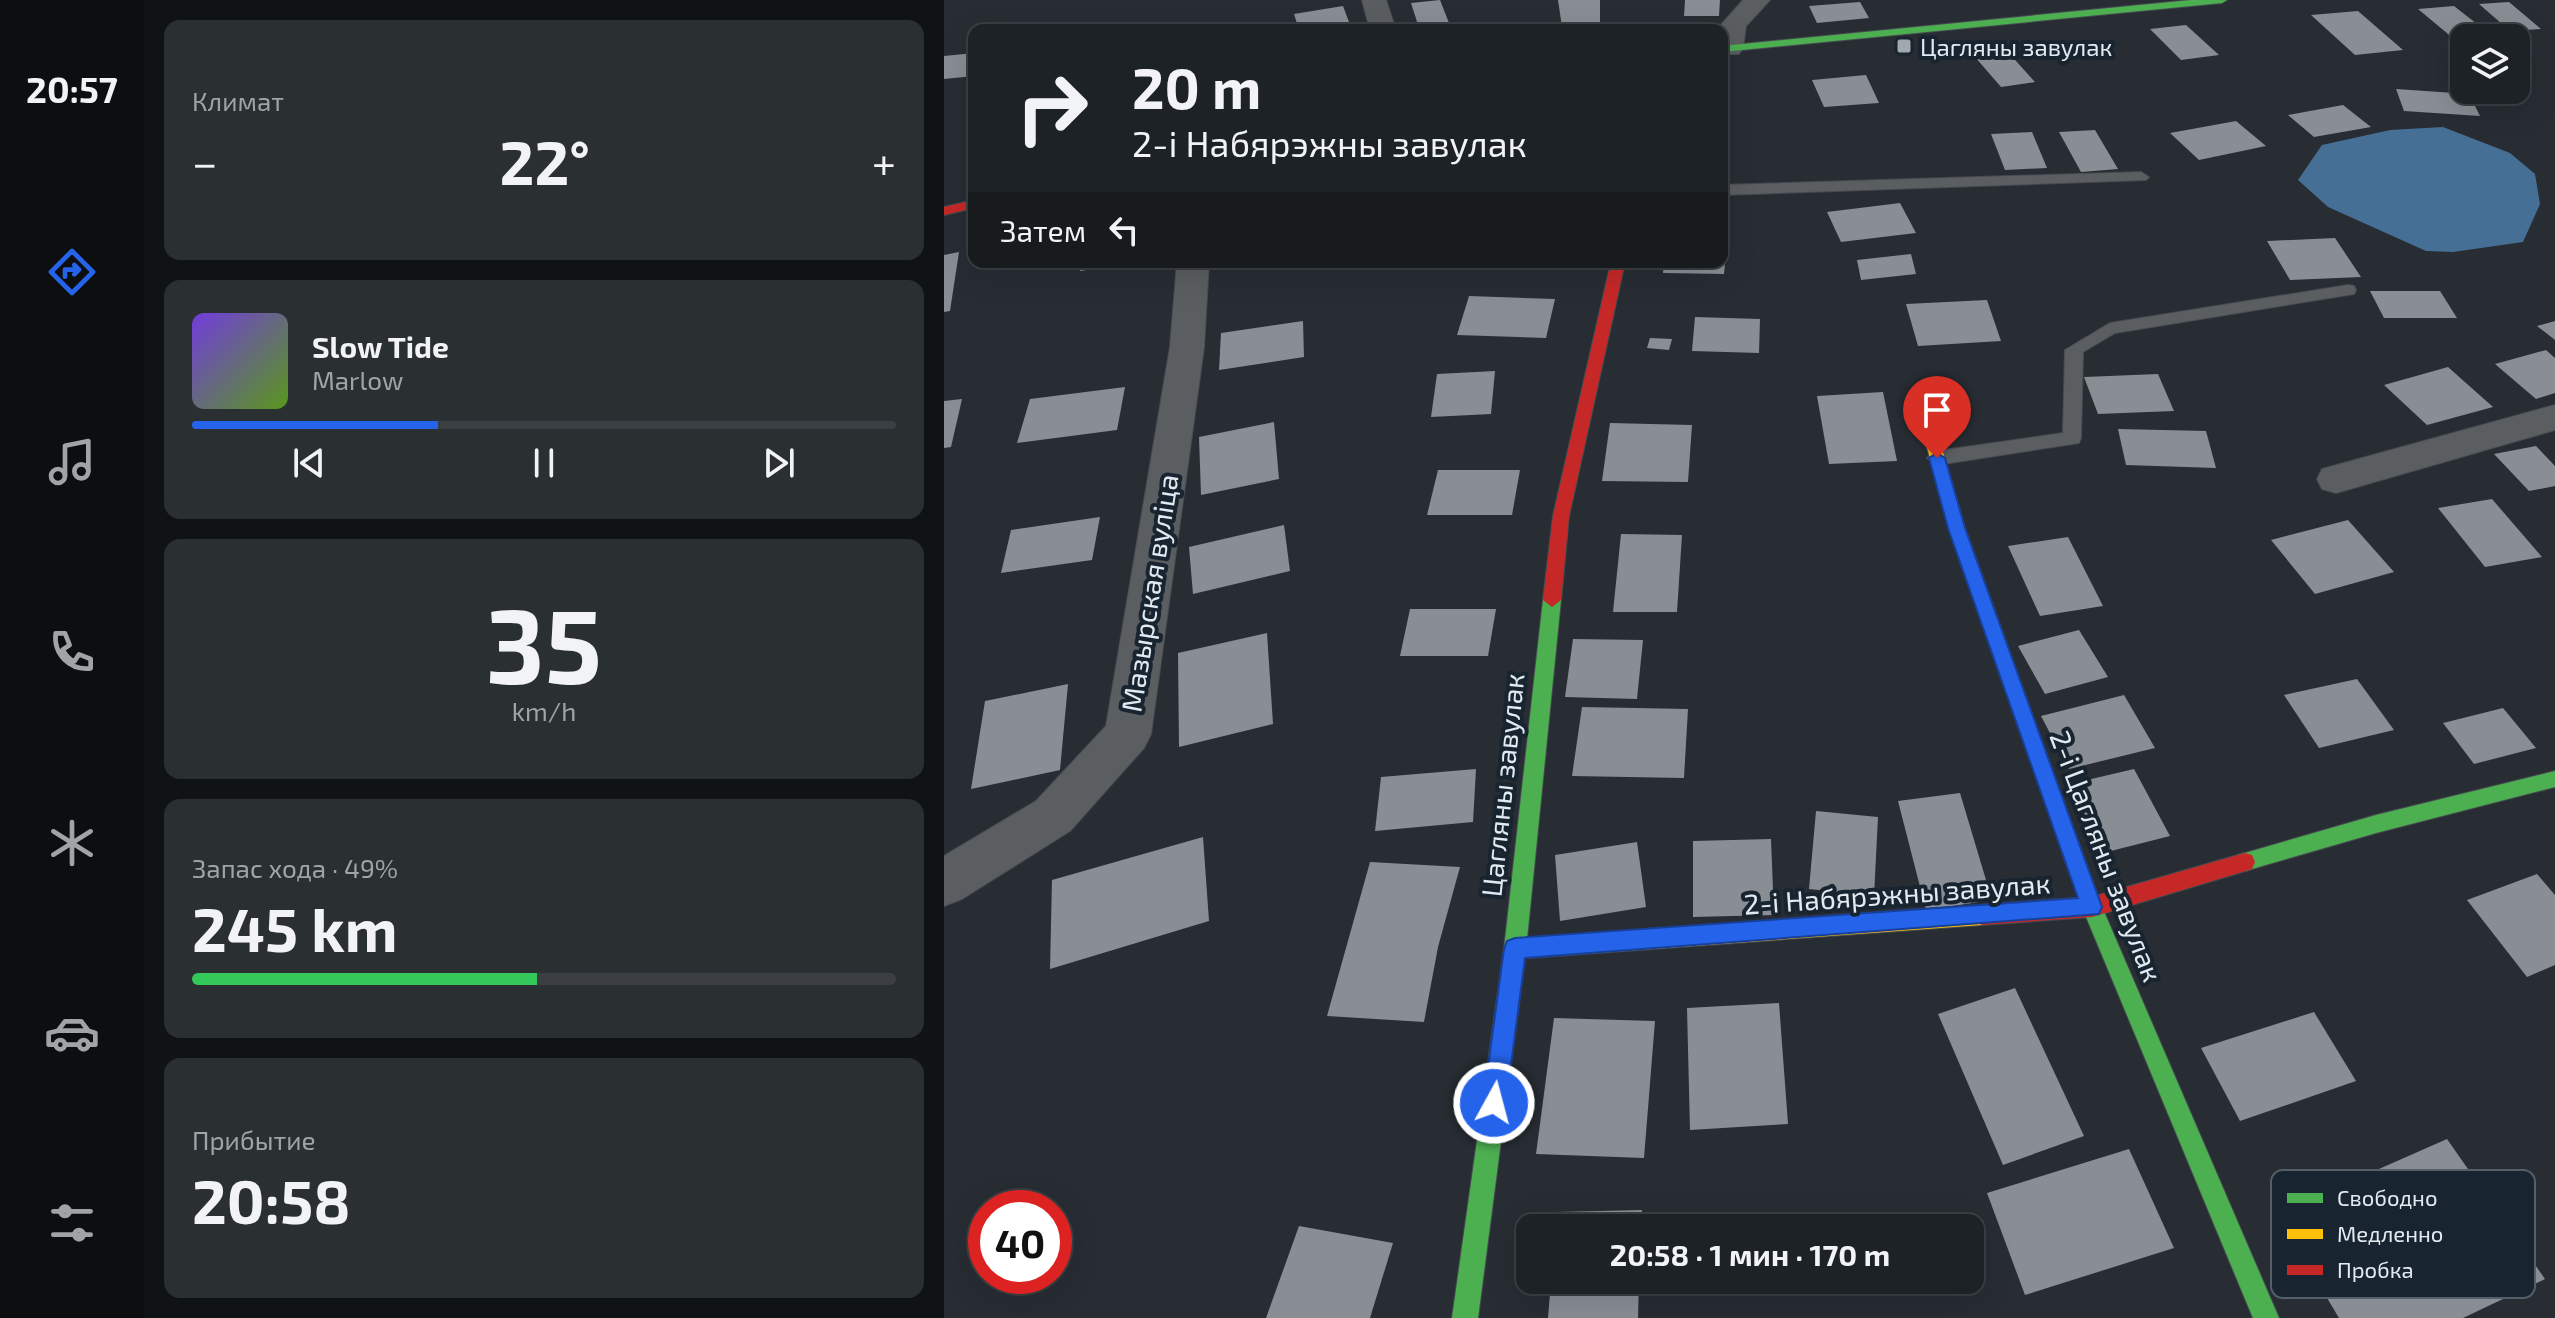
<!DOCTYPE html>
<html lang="ru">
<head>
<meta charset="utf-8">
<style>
  body { margin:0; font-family:"Exo 2",sans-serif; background:#2a2f32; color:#f1f3f6; height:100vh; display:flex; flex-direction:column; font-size:30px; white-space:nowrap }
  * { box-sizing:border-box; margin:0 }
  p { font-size:26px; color:#a0a4a7 }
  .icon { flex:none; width:44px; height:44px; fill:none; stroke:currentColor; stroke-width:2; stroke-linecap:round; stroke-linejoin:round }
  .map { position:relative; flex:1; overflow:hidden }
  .details { display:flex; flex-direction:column; gap:20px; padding:20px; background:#101315; width:800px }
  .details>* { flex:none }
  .banner { position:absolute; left:24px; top:24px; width:760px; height:244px; border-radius:16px; box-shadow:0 8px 32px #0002,0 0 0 2px #3b3f43; background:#1d2226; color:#f1f3f6; overflow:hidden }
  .buttons { position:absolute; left:1506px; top:24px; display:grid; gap:16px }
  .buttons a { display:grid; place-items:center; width:80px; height:80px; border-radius:16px; background:#1d2226; box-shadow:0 8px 32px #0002,0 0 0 2px #3b3f43; font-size:40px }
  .speed { position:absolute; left:24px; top:1190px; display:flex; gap:16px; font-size:40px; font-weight:700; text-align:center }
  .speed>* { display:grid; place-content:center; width:104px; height:104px; border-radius:50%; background:#1d2226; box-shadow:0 8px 32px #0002,0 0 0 2px #3b3f43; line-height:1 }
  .speed .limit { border:12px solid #d22; background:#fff; color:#111 }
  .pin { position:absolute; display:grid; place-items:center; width:68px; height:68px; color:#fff; margin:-82px -34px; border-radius:50% 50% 50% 0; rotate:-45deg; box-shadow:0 0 8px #0007 }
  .pin .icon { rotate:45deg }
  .me { position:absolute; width:88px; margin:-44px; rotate:7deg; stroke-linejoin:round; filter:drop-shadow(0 0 6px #0008) }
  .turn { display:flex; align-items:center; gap:28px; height:168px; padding:0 32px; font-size:36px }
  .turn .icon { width:104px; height:104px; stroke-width:2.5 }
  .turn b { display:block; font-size:56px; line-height:68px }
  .then { display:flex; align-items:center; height:76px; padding:0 32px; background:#0003; gap:16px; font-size:30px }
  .big { font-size:60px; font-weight:700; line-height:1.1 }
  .details .tile { flex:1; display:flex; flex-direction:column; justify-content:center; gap:12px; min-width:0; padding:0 28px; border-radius:16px; background:#2a2f32 }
  .details .dial { align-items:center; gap:0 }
  .dial b { font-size:104px; line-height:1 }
  .song { display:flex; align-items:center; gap:24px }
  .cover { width:96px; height:96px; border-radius:12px; background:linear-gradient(135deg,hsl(260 70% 55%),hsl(90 70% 35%)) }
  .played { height:8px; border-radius:4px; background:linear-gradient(90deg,#2563eb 35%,#3b3f43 35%) }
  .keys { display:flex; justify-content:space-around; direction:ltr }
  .heat { display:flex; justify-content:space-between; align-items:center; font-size:44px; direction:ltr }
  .charge { height:12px; border-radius:6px; background:linear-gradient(90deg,#34c759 49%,#3b3f43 0) }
  .trip { position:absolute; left:572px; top:1214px; width:468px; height:80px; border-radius:16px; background:#1d2226; box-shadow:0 8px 32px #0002,0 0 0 2px #3b3f43; font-weight:700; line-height:80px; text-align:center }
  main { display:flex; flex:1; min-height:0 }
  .menu { display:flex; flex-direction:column; width:144px; justify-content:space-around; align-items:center; background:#0c0e0f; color:#a0a4a7 }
  .menu .icon { width:56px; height:56px }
  .menu .on { color:#2563eb }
  .menu b { font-size:36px; color:#f1f3f6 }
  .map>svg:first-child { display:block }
  .water { fill:#466f95 }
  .building { fill:#888e94 }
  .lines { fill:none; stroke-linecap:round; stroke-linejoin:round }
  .lane-casing { stroke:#464b51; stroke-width:2 }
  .street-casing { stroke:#464b51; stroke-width:2 }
  .fast-casing { stroke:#464b51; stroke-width:2 }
  .slow-casing { stroke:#464b51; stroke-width:2 }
  .jam-casing { stroke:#464b51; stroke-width:2 }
  .lane { fill:#5b5e61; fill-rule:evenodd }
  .street { fill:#5b5e61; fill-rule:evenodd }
  .fast { fill:#4caf50; fill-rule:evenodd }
  .slow { fill:#ffc107; fill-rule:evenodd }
  .jam { fill:#c62828; fill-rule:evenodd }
  .route { fill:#2563eb; stroke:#184099; stroke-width:2 }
  .poi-dot { fill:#a1a8ae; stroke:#18242f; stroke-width:3 }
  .labels { text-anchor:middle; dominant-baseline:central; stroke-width:8; stroke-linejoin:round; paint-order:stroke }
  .far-poi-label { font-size:24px; fill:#e2eaf1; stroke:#18242f; text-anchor:start }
  .street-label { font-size:28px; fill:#e2eaf1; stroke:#18242f }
  .key { fill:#18242f; stroke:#555f69; stroke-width:2 }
  .key-label { font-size:22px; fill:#e2eaf1 }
</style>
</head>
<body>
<main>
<nav class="menu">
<b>20:57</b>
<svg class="icon on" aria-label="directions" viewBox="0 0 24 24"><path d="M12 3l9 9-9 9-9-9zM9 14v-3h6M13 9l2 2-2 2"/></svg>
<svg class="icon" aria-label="music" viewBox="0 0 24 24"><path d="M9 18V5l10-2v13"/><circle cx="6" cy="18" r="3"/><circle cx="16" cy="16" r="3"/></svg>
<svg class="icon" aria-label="phone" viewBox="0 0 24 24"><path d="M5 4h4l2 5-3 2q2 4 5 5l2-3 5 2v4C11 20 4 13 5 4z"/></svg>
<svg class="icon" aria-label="climate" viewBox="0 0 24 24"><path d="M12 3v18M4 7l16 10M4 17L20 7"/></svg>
<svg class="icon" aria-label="car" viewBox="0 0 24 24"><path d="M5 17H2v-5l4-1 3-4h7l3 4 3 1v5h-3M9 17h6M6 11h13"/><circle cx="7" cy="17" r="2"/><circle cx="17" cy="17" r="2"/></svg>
<svg class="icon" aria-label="filters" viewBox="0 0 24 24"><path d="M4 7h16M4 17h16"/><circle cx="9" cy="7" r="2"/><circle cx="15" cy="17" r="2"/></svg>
</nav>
<section class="details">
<div class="tile"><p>Климат</p>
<div class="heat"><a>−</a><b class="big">22°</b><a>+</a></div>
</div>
<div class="tile">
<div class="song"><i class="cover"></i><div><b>Slow Tide</b><p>Marlow</p></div></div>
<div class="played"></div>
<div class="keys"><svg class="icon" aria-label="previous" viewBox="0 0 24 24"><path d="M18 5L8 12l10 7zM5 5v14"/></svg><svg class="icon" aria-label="pause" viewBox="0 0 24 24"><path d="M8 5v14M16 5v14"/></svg><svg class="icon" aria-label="next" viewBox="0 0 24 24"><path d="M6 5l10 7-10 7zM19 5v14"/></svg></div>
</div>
<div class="tile dial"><b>35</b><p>km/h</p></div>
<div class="tile"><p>Запас хода · 49%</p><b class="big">245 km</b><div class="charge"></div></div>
<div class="tile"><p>Прибытие</p><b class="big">20:58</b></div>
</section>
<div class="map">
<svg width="1611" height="1318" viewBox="0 0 1611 1318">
  <rect width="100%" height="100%" fill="#272d33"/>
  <polygon class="water" points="1499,127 1566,153 1591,174 1596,204 1579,242 1509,252 1482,251 1384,207 1354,180 1378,145 1446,130"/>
  <g class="building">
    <polygon points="496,0 505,23 475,28 467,3"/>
    <polygon points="614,0 656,0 656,25 618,27"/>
    <polygon points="741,0 776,0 775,16 740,16"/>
    <polygon points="916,2 925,18 873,23 865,6"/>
    <polygon points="1565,2 1597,29 1566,31 1535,4"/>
    <polygon points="399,6 408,30 355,30 350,14"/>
    <polygon points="1510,6 1547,35 1510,39 1474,9"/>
    <polygon points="1414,11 1459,50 1411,55 1367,15"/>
    <polygon points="1242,25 1275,55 1237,60 1206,29"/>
    <polygon points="1064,52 1091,82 1057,87 1031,57"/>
    <polygon points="30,53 30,76 0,79 0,56"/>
    <polygon points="922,75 935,103 880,107 868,80"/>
    <polygon points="1452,89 1525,94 1536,116 1460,111"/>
    <polygon points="1399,105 1427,127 1370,137 1344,115"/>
    <polygon points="1292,121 1322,146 1255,160 1226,133"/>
    <polygon points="1151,130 1174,169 1137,172 1115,132"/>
    <polygon points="1088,132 1103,168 1061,170 1047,134"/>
    <polygon points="956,203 972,233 897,242 883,212"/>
    <polygon points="1391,238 1417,277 1346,280 1323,241"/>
    <polygon points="778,244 783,244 780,274 719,273 720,262 778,262"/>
    <polygon points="15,252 6,311 0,312 0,255"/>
    <polygon points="967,254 972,274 917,280 913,260"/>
    <polygon points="136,262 184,262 184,264 136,271"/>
    <polygon points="1426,291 1496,291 1513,318 1440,318"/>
    <polygon points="525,296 611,299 602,338 513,335"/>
    <polygon points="1043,300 1057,341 974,346 962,304"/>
    <polygon points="751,317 816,319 815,353 748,351"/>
    <polygon points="359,321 360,357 275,370 277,333"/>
    <polygon points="1611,321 1611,340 1593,326"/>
    <polygon points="706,338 728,339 725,350 703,348"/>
    <polygon points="1602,350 1611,358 1611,393 1592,399 1551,364"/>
    <polygon points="1504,367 1549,407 1483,425 1440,385"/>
    <polygon points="551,371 547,414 487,417 493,374"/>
    <polygon points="1214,374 1230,411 1154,414 1140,377"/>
    <polygon points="181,387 173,430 73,443 86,399"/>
    <polygon points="939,392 953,461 885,464 873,396"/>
    <polygon points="18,399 7,447 0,448 0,401"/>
    <polygon points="330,422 335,479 257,495 255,437"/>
    <polygon points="666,423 748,425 744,482 658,481"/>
    <polygon points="1174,429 1262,431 1272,468 1182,465"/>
    <polygon points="1592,446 1611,466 1611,486 1585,491 1550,454"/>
    <polygon points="494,470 576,470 568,515 483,515"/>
    <polygon points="1548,499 1598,557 1541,567 1494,508"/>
    <polygon points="156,517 148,560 57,573 67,530"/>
    <polygon points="1404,520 1450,572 1371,594 1327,540"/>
    <polygon points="340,525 346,571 249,594 245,547"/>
    <polygon points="677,534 738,535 733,612 669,612"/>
    <polygon points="1124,537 1159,606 1096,616 1064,546"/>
    <polygon points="466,609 552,609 544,656 456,656"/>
    <polygon points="1135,630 1164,677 1101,694 1074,646"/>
    <polygon points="323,633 329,724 235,747 234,653"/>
    <polygon points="629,639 699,640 693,699 621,697"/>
    <polygon points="1413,679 1450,730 1375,748 1340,695"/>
    <polygon points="124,684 116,770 27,789 41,701"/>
    <polygon points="1180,695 1211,748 1125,769 1097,716"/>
    <polygon points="638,707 744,709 740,778 628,776"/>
    <polygon points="1559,708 1592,748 1530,764 1499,723"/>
    <polygon points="532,769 529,822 431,831 437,777"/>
    <polygon points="1190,769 1226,836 1159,853 1126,784"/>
    <polygon points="1016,793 1048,900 982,910 954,801"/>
    <polygon points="872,811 934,817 930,896 865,889"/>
    <polygon points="259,837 265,921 106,969 108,880"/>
    <polygon points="827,839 830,915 749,917 749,841"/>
    <polygon points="693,842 702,907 616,921 611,855"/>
    <polygon points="426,862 516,867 494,947 480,1022 383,1016"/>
    <polygon points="1593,874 1611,895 1611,965 1583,977 1523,900"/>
    <polygon points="1071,988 1140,1136 1059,1165 994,1014"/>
    <polygon points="835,1003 844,1124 746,1130 743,1008"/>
    <polygon points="1370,1012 1412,1081 1296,1121 1257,1048"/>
    <polygon points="610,1018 711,1021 700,1158 592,1154"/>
    <polygon points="1503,1139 1601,1279 1519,1318 1395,1318 1333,1214"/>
    <polygon points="1185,1149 1230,1248 1081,1295 1043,1193"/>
    <polygon points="698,1210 697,1228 611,1228 612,1212"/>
    <polygon points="355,1226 449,1243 426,1318 322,1318"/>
    <polygon points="607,1280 695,1280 694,1318 604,1318"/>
  </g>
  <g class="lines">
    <g class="lane-casing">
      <g id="lane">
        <polygon points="1197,172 1205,177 1202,180 778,195 778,185"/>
        <polygon points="1404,285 1410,286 1412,290 1410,294 1171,333 1139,352 1137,438 1135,443 993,465 983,458 993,451 1119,433 1121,350 1166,323"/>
      </g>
    </g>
    <g class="street-casing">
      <g id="street">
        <polygon points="418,0 442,0 452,30 426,30"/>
        <polygon points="799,0 826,0 802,26 799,48 795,54 778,54 776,26"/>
        <polygon points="233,262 265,262 260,347 207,734 200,748 126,831 18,899 0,906 0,856 92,801 162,726 226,347"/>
        <polygon points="1611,405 1611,430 1392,493 1378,489 1373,479 1378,469"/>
      </g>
    </g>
    <g class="fast-casing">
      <g id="fast">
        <polygon points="1247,0 1283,0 1278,3 778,52 778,46"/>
        <polygon points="608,593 617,600 582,949 534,1318 508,1318 560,949 599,600"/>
        <polygon points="1079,706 1086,709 1088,714 1158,907 1335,1318 1309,1318 1138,907 1070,714 1072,709"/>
        <polygon points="1611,771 1611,787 1432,833 1301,871 1294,869 1291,862 1294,855 1301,853 1432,815"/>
      </g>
    </g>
    <g class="slow-casing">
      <g id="slow">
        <polygon points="978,399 985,404 1021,528 1088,714 1086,719 1079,722 1072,719 1070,714 1005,528 971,404"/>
        <polygon points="1038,905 1045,908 1049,915 1045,922 1038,925 571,959 563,956 560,949 563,942 571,939"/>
      </g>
    </g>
    <g class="jam-casing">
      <g id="jam">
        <polygon points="30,200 30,208 0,215 0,207"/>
        <polygon points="667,262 681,262 625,516 617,600 608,607 599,600 609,516"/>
        <polygon points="1301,853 1308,855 1311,862 1308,869 1148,917 1038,925 1031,922 1027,915 1031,908 1038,905 1148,897"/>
      </g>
    </g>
    <use href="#lane" class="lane"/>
    <use href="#street" class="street"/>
    <use href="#fast" class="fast"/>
    <use href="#slow" class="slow"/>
    <use href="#jam" class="jam"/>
  </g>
  <polygon class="route" points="993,453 1001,458 1021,528 1158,907 1155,914 581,958 562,1103 559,1111 550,1114 542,1111 539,1103 560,949 563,941 571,938 1134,898 1004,528 985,458"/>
  <rect class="poi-dot" x="952" y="38" width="16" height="16" rx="4"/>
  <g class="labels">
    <g class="far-poi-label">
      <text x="976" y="46">Цагляны завулак</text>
    </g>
    <g class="street-label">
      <text transform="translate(205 593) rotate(-81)">Мазырская вуліца</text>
      <text transform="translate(558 785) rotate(-84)">Цагляны завулак</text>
      <text transform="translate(1163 856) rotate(69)">2-і Цагляны завулак</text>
      <text transform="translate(953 893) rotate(-4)">2-і Набярэжны завулак</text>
    </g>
  </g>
  <rect x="1327" y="1170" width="264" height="128" rx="12" class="key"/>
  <rect x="1343" y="1193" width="36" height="10" fill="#4caf50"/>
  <rect x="1343" y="1229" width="36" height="10" fill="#ffc107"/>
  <rect x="1343" y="1265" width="36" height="10" fill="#c62828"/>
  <g class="key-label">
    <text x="1393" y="1206">Свободно</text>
    <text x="1393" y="1242">Медленно</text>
    <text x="1393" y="1278">Пробка</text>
  </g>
</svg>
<div class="buttons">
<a><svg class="icon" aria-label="layers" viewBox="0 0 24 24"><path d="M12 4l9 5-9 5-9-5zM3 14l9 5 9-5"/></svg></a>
</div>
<div class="speed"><div class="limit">40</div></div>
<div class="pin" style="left:993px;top:458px;background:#d93025"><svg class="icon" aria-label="arrive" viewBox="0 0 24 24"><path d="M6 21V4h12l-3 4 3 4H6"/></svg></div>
<svg class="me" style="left:550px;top:1103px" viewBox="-20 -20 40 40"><circle r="17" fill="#2563eb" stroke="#fff" stroke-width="3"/><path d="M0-11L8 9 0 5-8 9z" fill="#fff"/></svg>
<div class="trip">20:58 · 1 мин · 170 m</div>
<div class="banner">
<div class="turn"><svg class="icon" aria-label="right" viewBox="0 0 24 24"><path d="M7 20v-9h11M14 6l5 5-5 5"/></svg><div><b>20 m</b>2-і Набярэжны завулак</div></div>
<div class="then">Затем<svg class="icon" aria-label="left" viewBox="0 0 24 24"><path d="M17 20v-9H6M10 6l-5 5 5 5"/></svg></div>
</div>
</div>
</main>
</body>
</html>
